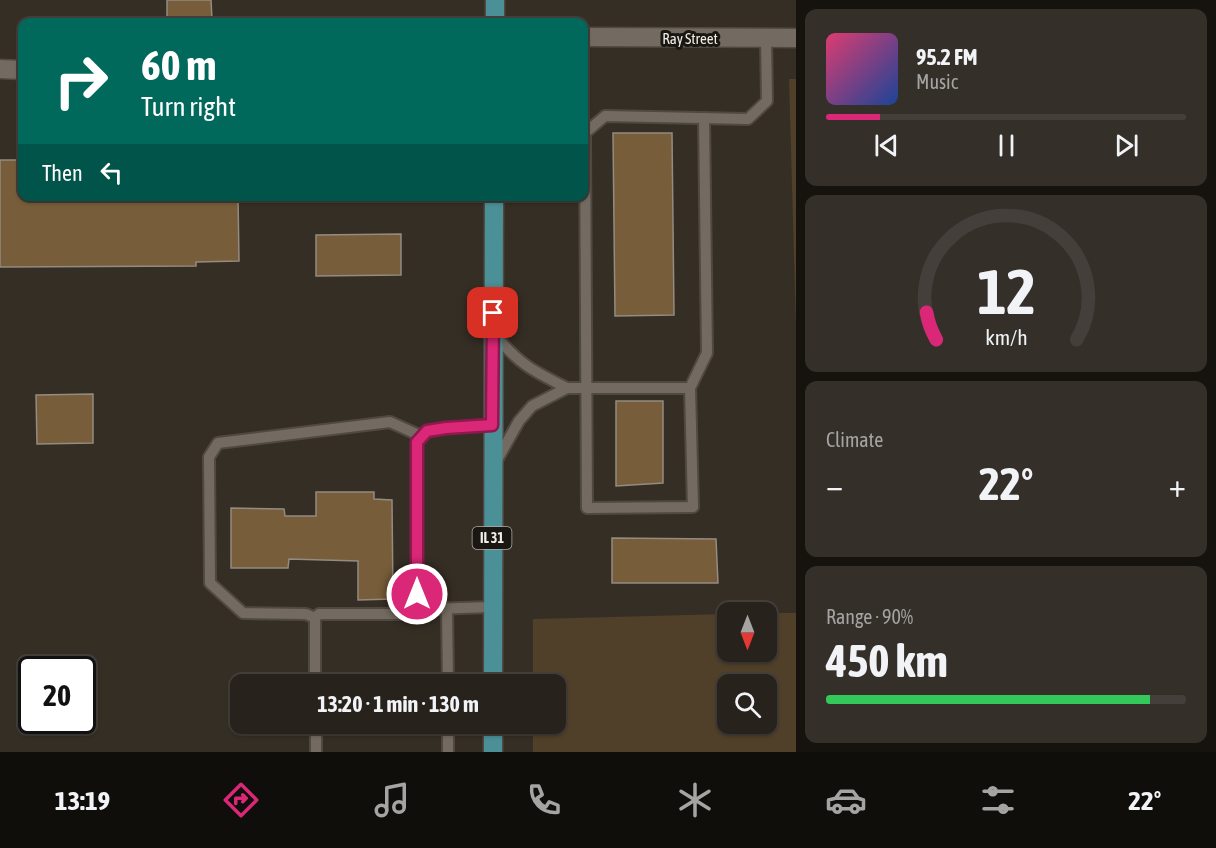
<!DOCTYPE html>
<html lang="en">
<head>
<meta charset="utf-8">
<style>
  body { margin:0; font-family:"Asap Condensed",sans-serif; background:#342f29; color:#f1f3f6; height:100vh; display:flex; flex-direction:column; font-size:22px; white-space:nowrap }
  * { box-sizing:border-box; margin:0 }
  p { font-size:20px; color:#a5a4a3 }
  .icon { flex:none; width:33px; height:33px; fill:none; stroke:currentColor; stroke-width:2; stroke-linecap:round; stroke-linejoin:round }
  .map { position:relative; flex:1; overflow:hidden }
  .drawer { display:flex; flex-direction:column; gap:9px; padding:9px; background:#16130f; width:420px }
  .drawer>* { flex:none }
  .hud { position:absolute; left:18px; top:18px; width:570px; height:183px; border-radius:12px; box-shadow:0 2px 4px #0004,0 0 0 2px #443f3b; background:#00695c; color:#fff; overflow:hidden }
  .needle { width:39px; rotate:180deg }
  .fabs { position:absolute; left:717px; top:602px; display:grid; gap:12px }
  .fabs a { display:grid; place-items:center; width:60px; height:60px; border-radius:12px; background:#28221c; box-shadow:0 2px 4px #0004,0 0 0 2px #443f3b; font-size:30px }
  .speed { position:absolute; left:18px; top:656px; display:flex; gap:12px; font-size:30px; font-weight:700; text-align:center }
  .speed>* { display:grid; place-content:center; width:78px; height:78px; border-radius:50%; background:#28221c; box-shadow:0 2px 4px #0004,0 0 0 2px #443f3b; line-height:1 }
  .speed .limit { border:3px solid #111; border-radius:9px; background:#fff; color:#111 }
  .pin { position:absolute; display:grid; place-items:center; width:51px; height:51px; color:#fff; margin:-26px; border-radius:12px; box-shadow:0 3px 9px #0006 }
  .me { position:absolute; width:66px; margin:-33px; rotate:0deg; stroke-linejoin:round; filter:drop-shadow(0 0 4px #0008) }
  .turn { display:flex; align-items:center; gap:21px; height:126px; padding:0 24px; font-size:27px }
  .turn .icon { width:78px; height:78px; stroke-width:2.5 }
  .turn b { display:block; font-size:42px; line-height:51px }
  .then { display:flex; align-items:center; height:57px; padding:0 24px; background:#0003; gap:12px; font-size:22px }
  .big { font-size:45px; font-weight:700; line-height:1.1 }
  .drawer .tile { flex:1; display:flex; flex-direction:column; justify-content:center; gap:9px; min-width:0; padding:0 21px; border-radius:12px; background:#342f29 }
  .drawer .dial { align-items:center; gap:0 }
  .dial svg { height:156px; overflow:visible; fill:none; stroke:#443f3b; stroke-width:7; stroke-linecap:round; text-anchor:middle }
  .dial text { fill:#f1f3f6; stroke:none }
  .song { display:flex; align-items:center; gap:18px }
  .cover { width:72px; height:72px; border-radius:9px; background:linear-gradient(135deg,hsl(340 70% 55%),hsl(220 70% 35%)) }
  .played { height:6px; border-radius:3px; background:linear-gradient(90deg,#db2777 15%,#443f3b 15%) }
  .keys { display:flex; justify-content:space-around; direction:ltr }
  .heat { display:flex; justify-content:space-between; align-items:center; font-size:33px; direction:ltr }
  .charge { height:9px; border-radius:4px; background:linear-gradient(90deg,#34c759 90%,#443f3b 0) }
  .trip { position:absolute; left:230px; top:674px; width:336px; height:60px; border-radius:12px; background:#28221c; box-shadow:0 2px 4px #0004,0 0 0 2px #443f3b; font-weight:700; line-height:60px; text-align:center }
  .menu { display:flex; height:96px; justify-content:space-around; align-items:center; background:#100e0b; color:#a5a4a3 }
  .menu .icon { width:42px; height:42px }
  .menu .selected { color:#db2777 }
  .menu b { font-size:27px; color:#f1f3f6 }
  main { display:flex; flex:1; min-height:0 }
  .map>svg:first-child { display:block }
  .green { fill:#503f29; fill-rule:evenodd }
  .building { fill:#775d39; stroke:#948b81; stroke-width:1.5 }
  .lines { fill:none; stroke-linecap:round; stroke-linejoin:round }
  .service-casing { stroke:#504942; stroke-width:14 }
  .minor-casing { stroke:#504942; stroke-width:21 }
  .primary-casing { stroke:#504942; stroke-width:21 }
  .service { stroke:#736b61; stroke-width:10 }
  .minor { stroke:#736b61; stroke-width:18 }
  .primary { stroke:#4a9096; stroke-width:18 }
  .route-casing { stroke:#8e194d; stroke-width:15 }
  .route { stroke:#db2777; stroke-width:10 }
  .labels { text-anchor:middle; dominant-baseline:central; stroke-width:6; stroke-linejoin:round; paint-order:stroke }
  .shield { fill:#1a1713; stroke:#b0aca7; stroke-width:1.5 }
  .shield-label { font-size:14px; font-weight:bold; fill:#f1ece6 }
  .street-label { font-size:15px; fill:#f1ece6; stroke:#1a1713 }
</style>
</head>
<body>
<main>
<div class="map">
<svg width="796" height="752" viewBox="0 0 796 752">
  <rect width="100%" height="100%" fill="#352e25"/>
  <g class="green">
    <polygon points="789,79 796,79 796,327"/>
    <path d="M 767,613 L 796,613 L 796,752 L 533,752 L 533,723 L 555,723 L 555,684 L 533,684 L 533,619 L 727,614 L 728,651 L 766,651 ZM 728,684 L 766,684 L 766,723 L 728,723 Z"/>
  </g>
  <g class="building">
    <polygon points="167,0 211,0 212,20 167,22"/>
    <polygon points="613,133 672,133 674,315 615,316"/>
    <polygon points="0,160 21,160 21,196 238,196 239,261 196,262 196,266 0,267"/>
    <polygon points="401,234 401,275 316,276 316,235"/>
    <polygon points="93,394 93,443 37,444 36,395"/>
    <polygon points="616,401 663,401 663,483 616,486"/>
    <polygon points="316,492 374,492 374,499 392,500 393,599 358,600 358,561 289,559 288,568 231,568 231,508 284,509 285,516 316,516"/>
    <polygon points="612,538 716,539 718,583 612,583"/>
  </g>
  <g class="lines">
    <g class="service-casing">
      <g id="service">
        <path d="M 495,335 C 519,364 533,371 567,388 L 532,406 L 519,421 L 497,460"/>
        <polyline points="567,388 690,388 693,507 587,508 585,133 605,116 748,119 767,101 766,38"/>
        <polyline points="690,388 707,353 704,118"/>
        <polyline points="492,425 446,428 427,431 417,442 417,594 421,604 431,609 492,607"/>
        <polyline points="447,608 448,684"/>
        <polyline points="315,618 306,614 243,613 210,583 209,457 218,443 390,422 421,436"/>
        <polyline points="315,618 319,614 407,614 421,604"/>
        <polyline points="315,618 315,684"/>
        <polyline points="316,723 316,752"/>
        <polyline points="448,723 448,752"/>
      </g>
    </g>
    <g class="minor-casing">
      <g id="minor">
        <polyline points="584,37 796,38"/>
        <polyline points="0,69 22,70"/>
      </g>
    </g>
    <g class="primary-casing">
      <g id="primary">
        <polyline points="495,0 495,22"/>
        <polyline points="493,684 494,196"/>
        <polyline points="493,723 493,752"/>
      </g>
    </g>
    <use href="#service" class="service"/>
    <use href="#minor" class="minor"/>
    <use href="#primary" class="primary"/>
  </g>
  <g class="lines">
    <g class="route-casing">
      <polyline id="route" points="417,594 417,442 427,431 446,428 492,425 493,313"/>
    </g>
    <use href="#route" class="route"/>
  </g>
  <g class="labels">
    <rect class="shield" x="472.5" y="527" width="39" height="22" rx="4.5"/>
    <g class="shield-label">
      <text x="492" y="538">IL 31</text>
    </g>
    <g class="street-label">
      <text x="690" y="38">Ray Street</text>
    </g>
  </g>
</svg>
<div class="fabs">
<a><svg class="needle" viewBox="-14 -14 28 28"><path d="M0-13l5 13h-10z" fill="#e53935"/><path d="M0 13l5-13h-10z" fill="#a5a4a3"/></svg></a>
<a><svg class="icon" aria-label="search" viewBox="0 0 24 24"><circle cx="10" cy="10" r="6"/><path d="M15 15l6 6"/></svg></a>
</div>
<div class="speed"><div class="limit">20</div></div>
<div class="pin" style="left:493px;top:313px;background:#d93025"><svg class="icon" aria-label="arrive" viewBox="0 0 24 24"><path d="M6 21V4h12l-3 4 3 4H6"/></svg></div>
<svg class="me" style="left:417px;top:594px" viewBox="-20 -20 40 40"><circle r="17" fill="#db2777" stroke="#fff" stroke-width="3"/><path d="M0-11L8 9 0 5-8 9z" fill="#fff"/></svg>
<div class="trip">13:20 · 1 min · 130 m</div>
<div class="hud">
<div class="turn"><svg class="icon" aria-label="right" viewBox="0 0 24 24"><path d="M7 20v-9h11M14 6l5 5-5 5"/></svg><div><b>60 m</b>Turn right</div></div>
<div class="then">Then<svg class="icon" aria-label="left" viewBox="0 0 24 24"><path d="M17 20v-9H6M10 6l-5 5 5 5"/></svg></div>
</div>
</div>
<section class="drawer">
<div class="tile">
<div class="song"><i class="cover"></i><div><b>95.2 FM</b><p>Music</p></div></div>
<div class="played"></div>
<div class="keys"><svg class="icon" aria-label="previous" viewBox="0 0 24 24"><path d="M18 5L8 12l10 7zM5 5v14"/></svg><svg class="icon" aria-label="pause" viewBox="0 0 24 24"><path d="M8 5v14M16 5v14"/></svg><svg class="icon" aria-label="next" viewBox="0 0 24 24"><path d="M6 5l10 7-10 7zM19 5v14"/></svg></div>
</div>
<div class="tile dial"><svg viewBox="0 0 100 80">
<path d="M14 69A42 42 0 1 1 86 69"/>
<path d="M14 69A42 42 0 0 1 9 55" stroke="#db2777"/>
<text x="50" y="56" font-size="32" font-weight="700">12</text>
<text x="50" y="72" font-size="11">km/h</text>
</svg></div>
<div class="tile"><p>Climate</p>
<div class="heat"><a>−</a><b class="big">22°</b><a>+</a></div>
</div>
<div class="tile"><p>Range · 90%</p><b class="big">450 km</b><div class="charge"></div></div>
</section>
</main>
<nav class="menu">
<b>13:19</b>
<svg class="icon selected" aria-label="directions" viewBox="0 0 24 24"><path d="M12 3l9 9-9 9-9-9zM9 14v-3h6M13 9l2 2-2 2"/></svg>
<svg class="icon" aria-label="music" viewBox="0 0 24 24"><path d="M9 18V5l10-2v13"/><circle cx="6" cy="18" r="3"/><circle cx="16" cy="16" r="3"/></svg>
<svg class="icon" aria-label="phone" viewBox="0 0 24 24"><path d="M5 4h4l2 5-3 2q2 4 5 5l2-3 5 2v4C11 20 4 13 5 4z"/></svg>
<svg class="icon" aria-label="climate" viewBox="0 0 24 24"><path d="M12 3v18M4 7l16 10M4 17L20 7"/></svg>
<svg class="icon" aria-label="car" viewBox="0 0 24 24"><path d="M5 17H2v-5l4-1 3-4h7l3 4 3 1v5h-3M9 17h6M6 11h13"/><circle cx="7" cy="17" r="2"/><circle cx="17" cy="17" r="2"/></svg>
<svg class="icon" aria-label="filters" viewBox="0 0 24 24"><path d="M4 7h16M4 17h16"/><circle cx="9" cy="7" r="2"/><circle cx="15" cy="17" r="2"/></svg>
<b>22°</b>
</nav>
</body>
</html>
